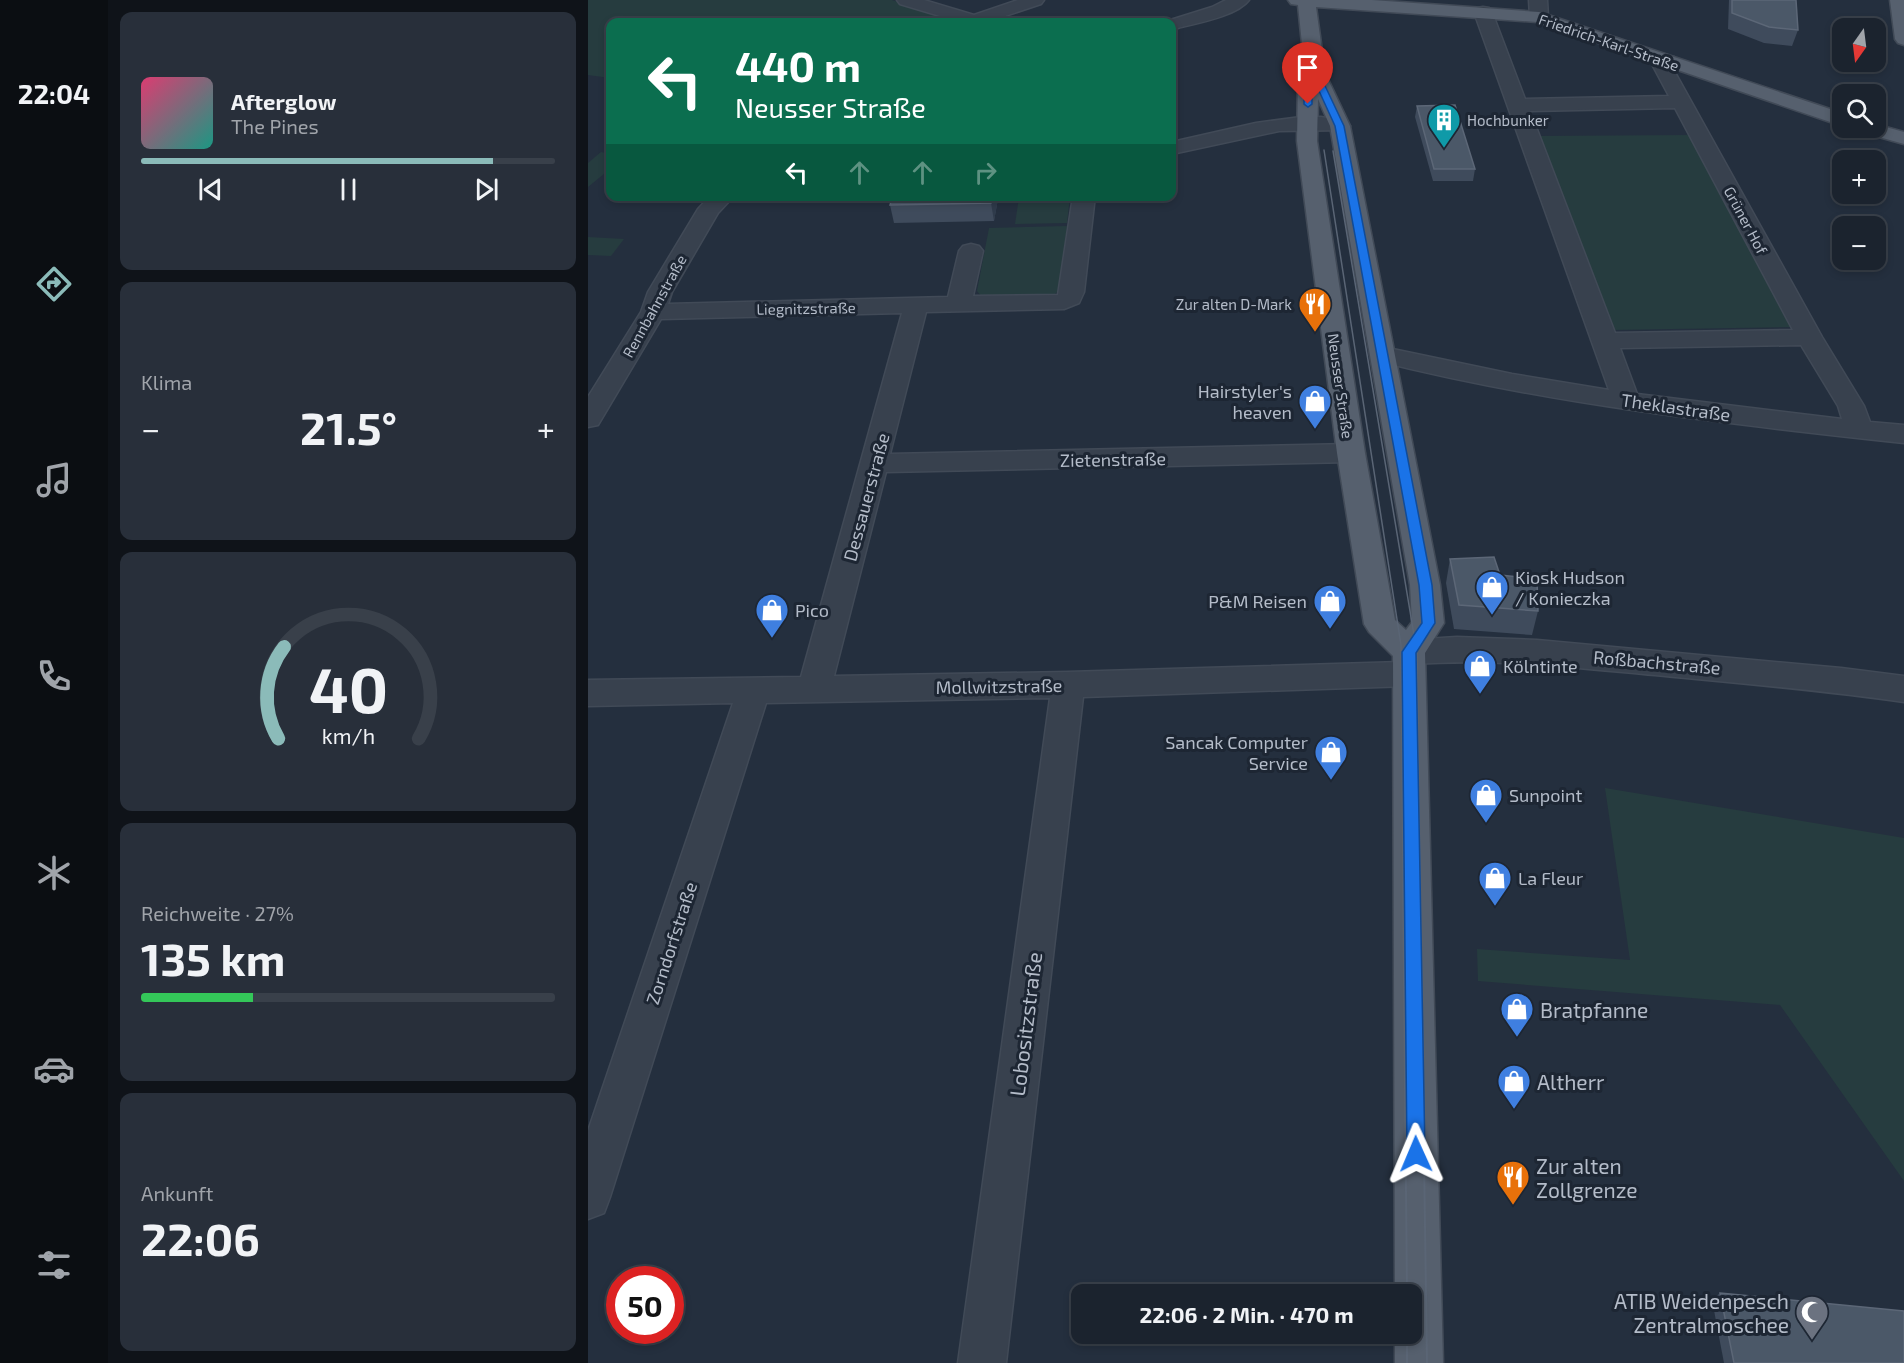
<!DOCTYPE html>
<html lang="de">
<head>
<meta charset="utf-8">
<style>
  body { margin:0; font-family:"Exo 2",sans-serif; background:#282f3a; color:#f1f3f6; height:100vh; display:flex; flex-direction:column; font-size:22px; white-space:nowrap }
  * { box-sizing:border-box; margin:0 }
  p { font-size:20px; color:#a0a4aa }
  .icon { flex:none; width:33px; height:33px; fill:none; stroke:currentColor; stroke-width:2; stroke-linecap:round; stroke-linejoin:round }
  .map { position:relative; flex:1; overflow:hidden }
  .side { display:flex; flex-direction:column; gap:12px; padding:12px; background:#0f1319; width:480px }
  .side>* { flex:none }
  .hud { position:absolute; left:18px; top:18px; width:570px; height:183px; border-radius:12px; box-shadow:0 3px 9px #0003,0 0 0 2px #39404a; background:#0b6e4f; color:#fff; overflow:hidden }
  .needle { width:39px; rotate:194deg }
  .controls { position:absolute; left:1244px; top:18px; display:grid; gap:12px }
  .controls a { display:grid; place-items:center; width:54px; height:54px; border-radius:12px; background:#1b232e; box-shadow:0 3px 9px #0003,0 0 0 2px #39404a; font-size:30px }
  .speed { position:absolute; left:18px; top:1266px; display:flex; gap:12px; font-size:30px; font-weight:700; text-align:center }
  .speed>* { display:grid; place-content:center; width:78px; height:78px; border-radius:50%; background:#1b232e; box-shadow:0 3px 9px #0003,0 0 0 2px #39404a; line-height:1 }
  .speed .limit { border:9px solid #d22; background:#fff; color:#111 }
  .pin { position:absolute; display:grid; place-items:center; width:51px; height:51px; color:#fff; margin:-62px -26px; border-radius:50% 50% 50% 0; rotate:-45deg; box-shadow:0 0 6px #0007 }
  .pin .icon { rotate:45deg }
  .me { position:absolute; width:66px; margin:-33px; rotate:359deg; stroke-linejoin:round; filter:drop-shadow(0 0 4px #0008) }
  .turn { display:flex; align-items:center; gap:21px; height:126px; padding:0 30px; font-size:27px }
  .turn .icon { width:78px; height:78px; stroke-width:2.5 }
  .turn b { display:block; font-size:42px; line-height:51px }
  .lanes { display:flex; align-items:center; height:57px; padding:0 30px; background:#0003; justify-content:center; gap:30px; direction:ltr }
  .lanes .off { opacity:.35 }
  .big { font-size:45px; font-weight:700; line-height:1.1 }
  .side .tile { flex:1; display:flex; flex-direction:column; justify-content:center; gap:9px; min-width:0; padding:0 21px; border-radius:12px; background:#282f3a }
  .side .dial { align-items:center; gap:0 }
  .dial svg { height:156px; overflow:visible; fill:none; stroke:#39404a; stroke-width:7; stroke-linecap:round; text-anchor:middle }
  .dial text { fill:#f1f3f6; stroke:none }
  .song { display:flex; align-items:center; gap:18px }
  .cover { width:72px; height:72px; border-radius:9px; background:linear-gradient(135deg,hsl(340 70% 55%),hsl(170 70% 35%)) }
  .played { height:6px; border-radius:3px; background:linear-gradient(90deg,#8bbbb9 85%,#39404a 85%) }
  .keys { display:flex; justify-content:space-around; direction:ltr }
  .heat { display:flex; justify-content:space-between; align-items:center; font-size:33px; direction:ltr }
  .charge { height:9px; border-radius:4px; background:linear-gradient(90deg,#34c759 27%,#39404a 0) }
  .trip { position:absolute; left:483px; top:1284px; width:351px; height:60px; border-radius:12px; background:#1b232e; box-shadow:0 3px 9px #0003,0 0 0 2px #39404a; font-weight:700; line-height:60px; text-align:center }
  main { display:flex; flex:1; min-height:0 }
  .dock { display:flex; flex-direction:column; width:108px; justify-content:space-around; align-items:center; background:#0b0e12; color:#a0a4aa }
  .dock .icon { width:42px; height:42px }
  .dock .on { color:#8bbbb9 }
  .dock b { font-size:27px; color:#f1f3f6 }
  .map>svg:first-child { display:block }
  .green { fill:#263c3f }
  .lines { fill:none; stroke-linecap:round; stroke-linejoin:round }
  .minor-casing { stroke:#414a57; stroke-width:3 }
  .major-casing { stroke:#414a57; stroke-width:3 }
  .minor { fill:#38414e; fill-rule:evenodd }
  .major { fill:#56606e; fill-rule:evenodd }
  .tram-far1 { stroke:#5a6575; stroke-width:1.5 }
  .tram { stroke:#5a6575; stroke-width:2 }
  .wall { fill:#3f4b5c }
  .shaded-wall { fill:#2f3b4b }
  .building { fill:#4b5868; stroke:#5c6777; stroke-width:1.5 }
  .route { fill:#1a73e8; stroke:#114b97; stroke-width:1.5 }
  .labels { text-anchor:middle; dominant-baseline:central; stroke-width:6; stroke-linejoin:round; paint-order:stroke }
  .far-street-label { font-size:15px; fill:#b4bcc9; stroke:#1d2633 }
  .far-poi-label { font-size:15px; fill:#b4bcc9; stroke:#1d2633; text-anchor:start }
  .poi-label { font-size:18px; fill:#b4bcc9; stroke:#1d2633; text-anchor:start }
  .street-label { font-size:18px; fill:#b4bcc9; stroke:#1d2633 }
  .near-poi-label { font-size:21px; fill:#b4bcc9; stroke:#1d2633; text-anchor:start }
  .near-street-label { font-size:21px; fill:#b4bcc9; stroke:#1d2633 }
</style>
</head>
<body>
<main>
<nav class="dock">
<b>22:04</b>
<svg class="icon on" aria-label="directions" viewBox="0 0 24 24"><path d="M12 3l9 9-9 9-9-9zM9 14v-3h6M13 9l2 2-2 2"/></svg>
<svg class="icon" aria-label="music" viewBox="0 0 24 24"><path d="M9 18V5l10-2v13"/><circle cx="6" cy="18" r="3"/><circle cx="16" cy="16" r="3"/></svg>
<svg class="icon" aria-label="phone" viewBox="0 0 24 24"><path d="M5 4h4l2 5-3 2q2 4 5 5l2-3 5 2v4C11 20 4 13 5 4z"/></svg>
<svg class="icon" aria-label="climate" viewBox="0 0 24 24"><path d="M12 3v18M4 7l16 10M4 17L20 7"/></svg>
<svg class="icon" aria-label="car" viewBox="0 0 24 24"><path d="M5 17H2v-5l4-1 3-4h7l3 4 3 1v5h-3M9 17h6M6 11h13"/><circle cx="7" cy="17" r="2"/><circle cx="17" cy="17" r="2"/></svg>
<svg class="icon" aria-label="filters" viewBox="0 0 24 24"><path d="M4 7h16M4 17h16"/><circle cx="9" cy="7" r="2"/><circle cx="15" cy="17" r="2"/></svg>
</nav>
<section class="side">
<div class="tile">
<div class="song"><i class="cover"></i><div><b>Afterglow</b><p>The Pines</p></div></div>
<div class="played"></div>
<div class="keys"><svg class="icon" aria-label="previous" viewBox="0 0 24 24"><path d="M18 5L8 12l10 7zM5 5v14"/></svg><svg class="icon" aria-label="pause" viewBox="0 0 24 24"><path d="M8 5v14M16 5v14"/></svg><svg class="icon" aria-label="next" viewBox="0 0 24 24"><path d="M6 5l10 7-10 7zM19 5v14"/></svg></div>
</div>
<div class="tile"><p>Klima</p>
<div class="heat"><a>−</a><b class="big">21.5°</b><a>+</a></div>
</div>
<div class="tile dial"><svg viewBox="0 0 100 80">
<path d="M14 69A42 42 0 1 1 86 69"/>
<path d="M14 69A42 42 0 0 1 17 22" stroke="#8bbbb9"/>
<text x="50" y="56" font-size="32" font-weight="700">40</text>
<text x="50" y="72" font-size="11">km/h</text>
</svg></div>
<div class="tile"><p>Reichweite · 27%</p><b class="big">135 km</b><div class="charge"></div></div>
<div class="tile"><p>Ankunft</p><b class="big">22:06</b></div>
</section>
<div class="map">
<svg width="1316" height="1363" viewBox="0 0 1316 1363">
  <rect width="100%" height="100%" fill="#242f3e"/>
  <g class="green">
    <polygon points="0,0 304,0 372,22 22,22 22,78 0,75"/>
    <polygon points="1104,135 1211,327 1024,330 945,136"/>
    <polygon points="13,152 22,154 22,169 0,187 0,163"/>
    <polygon points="431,197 482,197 479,223 427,224"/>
    <polygon points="479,226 472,289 466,295 394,297 389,291 401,228"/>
    <polygon points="0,237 36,239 23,256 0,255"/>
    <polygon points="1017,788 1316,838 1316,1181 1192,1005 890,981 889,949 1042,960"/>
  </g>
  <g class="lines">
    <g class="minor-casing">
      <g id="minor">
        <polygon points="309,0 336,0 386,15 430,0 456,0 453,4 399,22 372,22 312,4"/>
        <path d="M 638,0 L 661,0 C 649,16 609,23 590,28 L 584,29 L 584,22 L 576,22 L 624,7 Z"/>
        <polygon points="941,0 959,0 960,17 957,21 945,21 942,17"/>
        <path d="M 895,7 L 901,8 L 904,12 L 937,99 L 1081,96 L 1065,66 L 1072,57 L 1086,57 L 1088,61 L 1084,67 L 1234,337 L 1276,406 L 1282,422 L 1316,425 L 1316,443 C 1139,424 960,404 786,360 L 782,355 L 786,350 L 795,347 L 924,374 L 1021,390 L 886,12 L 889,8 ZM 1087,108 L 1205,330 L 1027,333 L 942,111 ZM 1213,345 L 1250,406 L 1254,419 L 1049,394 L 1032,348 Z"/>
        <polygon points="713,117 733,117 759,122 762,126 759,130 691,131 584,154 584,142 668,123"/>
        <path d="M 122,196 L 146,196 L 130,213 L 84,292 L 80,304 L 360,297 L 371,251 L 375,246 L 383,244 L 391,246 L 395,251 L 385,296 L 470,295 L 485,196 L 507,196 L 496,292 L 491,303 L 476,309 L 338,312 L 302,454 L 763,444 L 773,447 L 777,453 L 773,459 L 763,462 L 298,472 L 246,676 L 480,672 L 814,662 L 810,660 L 805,652 L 810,644 L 821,640 L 869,637 L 949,640 L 1253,668 L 1316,676 L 1316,702 C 1233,690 1150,683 1067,675 C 987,668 908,658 827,664 L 833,665 L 837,674 L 833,683 L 821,686 L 495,697 L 418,1363 L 370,1363 L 462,698 L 178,703 L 22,1197 L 16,1213 L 0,1219 L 0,1131 L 145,703 L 0,706 L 0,680 L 213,677 L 314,313 L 73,319 L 10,425 L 0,427 L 0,397 L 53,312 L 60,292 L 110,209 Z"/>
      </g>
    </g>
    <g class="major-casing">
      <g id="major">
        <path d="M 700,0 L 784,0 L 951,12 L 1254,113 L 1254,126 L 949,22 L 728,7 L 737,73 L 762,126 L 852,585 L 856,623 L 837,653 L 855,1363 L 807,1363 L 807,1334 L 824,1334 L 824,1294 L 807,1294 L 805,656 L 781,632 L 776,624 L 749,453 L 709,141 L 710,84 L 717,73 L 710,5 L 703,4 ZM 730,99 L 742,126 L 822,585 L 824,622 L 818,630 L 807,620 L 777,453 L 729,141 Z"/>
        <polygon points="1302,0 1316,0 1316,45 1310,43 1307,39"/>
        <polygon points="1287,124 1316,132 1316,144 1273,132 1270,128 1287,128"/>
      </g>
    </g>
    <use href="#minor" class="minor"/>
    <use href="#major" class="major"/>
    <g class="tram-far1">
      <polyline points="736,150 813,645 815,884"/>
      <polyline points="745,151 829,653 832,884"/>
    </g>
    <g class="tram">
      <polyline points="815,882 819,1294"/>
      <polyline points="832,882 839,1363"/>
      <polyline points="819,1334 819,1363"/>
    </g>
  </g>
  <g class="wall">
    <polygon points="1141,0 1208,0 1210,30 1204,46 1176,43 1140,29"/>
    <polygon points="829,106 887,169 885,181 845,181 827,117"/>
    <polygon points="410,199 406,221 306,223 302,205"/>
    <polygon points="862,559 912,575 950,611 944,635 866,629 858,583"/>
    <polygon points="1132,1293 1316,1363 1136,1363 1124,1300"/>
  </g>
  <polygon class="shaded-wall" points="404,196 409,196 410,199 406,221 403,203"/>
  <g class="building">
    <polygon points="1144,0 1208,0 1210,30 1181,27 1144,13"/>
    <polygon points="867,105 887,169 846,169 829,106"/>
    <polygon points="305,196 404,196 403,203 302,205"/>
    <polygon points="906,557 912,575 949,579 950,611 871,605 862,559"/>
    <polygon points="1132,1293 1316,1311 1316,1363 1146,1363"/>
  </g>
  <polygon class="route" points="727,71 731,73 756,126 844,585 847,623 828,653 837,1154 834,1161 828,1163 821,1161 819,1154 814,652 834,623 831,585 747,126 726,80 724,84 724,104 720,107 716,104 716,84"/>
  <defs>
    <g id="building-pin" transform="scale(1.725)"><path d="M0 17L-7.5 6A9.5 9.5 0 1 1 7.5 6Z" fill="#0f9aa8" stroke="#1d2633"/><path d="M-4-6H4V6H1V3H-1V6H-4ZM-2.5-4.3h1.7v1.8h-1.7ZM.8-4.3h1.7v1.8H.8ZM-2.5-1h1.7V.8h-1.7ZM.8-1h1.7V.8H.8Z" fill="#fff"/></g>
    <g id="restaurant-pin" transform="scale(1.725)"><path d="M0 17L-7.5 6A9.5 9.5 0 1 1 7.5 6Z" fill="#e8710a" stroke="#1d2633"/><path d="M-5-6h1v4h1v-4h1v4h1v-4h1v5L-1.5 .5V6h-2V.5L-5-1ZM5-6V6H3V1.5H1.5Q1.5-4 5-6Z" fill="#fff"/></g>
    <g id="shop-pin" transform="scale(1.725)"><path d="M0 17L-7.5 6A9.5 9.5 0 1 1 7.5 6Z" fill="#3f7fe0" stroke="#1d2633"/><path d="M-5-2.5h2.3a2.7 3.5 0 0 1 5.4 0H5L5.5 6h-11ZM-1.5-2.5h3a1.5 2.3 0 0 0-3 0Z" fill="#fff"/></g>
    <g id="mosque-pin" transform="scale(1.725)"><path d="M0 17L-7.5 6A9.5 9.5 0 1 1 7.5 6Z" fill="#6b7280" stroke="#1d2633"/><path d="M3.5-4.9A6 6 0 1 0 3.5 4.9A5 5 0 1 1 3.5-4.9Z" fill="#fff"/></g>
  </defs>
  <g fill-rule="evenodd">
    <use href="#building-pin" x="856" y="120"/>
    <use href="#restaurant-pin" x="727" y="304"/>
    <use href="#shop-pin" x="727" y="401"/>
    <use href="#shop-pin" x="904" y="587"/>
    <use href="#shop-pin" x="742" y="601"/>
    <use href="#shop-pin" x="184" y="610"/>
    <use href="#shop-pin" x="892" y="666"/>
    <use href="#shop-pin" x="743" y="752"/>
    <use href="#shop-pin" x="898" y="795"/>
    <use href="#shop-pin" x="907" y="878"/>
    <use href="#shop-pin" x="929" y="1009"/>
    <use href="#shop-pin" x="926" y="1081"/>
    <use href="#restaurant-pin" x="925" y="1177"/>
    <use href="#mosque-pin" x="1224" y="1312"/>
  </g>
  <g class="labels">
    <g class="far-street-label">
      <text transform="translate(1021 42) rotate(19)">Friedrich-Karl-Straße</text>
      <text transform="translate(1158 220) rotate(62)">Grüner Hof</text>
      <text transform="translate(66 306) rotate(-61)">Rennbahnstraße</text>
      <text transform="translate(218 308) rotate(-1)">Liegnitzstraße</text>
      <text transform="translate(753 386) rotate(82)">Neusser Straße</text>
    </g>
    <g class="far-poi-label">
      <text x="879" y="120">Hochbunker</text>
      <text x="704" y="304" text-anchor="end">Zur alten D-Mark</text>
    </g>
    <g class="poi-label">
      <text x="704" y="391" text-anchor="end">Hairstyler's<tspan x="704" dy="21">heaven</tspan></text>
      <text x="927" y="577">Kiosk Hudson<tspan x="927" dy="21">/ Konieczka</tspan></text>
      <text x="719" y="601" text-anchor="end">P&amp;M Reisen</text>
      <text x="207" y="610">Pico</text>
      <text x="915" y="666">Kölntinte</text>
      <text x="720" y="742" text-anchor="end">Sancak Computer<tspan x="720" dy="21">Service</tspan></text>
      <text x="921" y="795">Sunpoint</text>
      <text x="930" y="878">La Fleur</text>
    </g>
    <g class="street-label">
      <text transform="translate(1088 407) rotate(8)">Theklastraße</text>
      <text transform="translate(525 459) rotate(-1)">Zietenstraße</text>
      <text transform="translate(278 497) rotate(-75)">Dessauerstraße</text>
      <text transform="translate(1069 662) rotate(5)">Roßbachstraße</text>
      <text transform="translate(411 686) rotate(-1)">Mollwitzstraße</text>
      <text transform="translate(83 943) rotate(-72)">Zorndorfstraße</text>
    </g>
    <g class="near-poi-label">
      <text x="952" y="1009">Bratpfanne</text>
      <text x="949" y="1081">Altherr</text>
      <text x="948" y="1165">Zur alten<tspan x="948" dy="24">Zollgrenze</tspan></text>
      <text x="1201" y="1300" text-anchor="end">ATIB Weidenpesch<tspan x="1201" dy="24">Zentralmoschee</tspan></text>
    </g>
    <g class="near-street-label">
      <text transform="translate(437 1024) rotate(-83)">Lobositzstraße</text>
    </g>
  </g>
</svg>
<div class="controls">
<a><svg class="needle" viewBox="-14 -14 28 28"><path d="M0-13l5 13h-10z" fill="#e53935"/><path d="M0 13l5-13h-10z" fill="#a0a4aa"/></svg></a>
<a><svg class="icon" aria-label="search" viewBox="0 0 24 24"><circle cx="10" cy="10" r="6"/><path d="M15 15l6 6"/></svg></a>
<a>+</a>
<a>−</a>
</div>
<div class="speed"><div class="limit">50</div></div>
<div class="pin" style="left:720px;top:104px;background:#d93025"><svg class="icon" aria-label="arrive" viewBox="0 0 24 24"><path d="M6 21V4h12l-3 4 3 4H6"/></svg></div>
<svg class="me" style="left:828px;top:1154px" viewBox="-20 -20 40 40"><path d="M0-17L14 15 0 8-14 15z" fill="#1a73e8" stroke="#fff" stroke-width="4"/></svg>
<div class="trip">22:06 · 2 Min. · 470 m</div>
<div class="hud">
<div class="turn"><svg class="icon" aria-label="left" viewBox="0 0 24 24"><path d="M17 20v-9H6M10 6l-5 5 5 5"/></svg><div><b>440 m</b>Neusser Straße</div></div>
<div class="lanes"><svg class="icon" aria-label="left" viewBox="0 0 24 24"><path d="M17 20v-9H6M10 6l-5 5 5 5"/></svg><svg class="icon off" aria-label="ahead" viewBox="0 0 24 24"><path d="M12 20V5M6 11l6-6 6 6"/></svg><svg class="icon off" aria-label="ahead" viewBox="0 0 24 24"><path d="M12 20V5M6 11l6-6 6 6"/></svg><svg class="icon off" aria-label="right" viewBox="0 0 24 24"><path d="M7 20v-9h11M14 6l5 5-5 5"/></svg></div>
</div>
</div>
</main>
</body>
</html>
